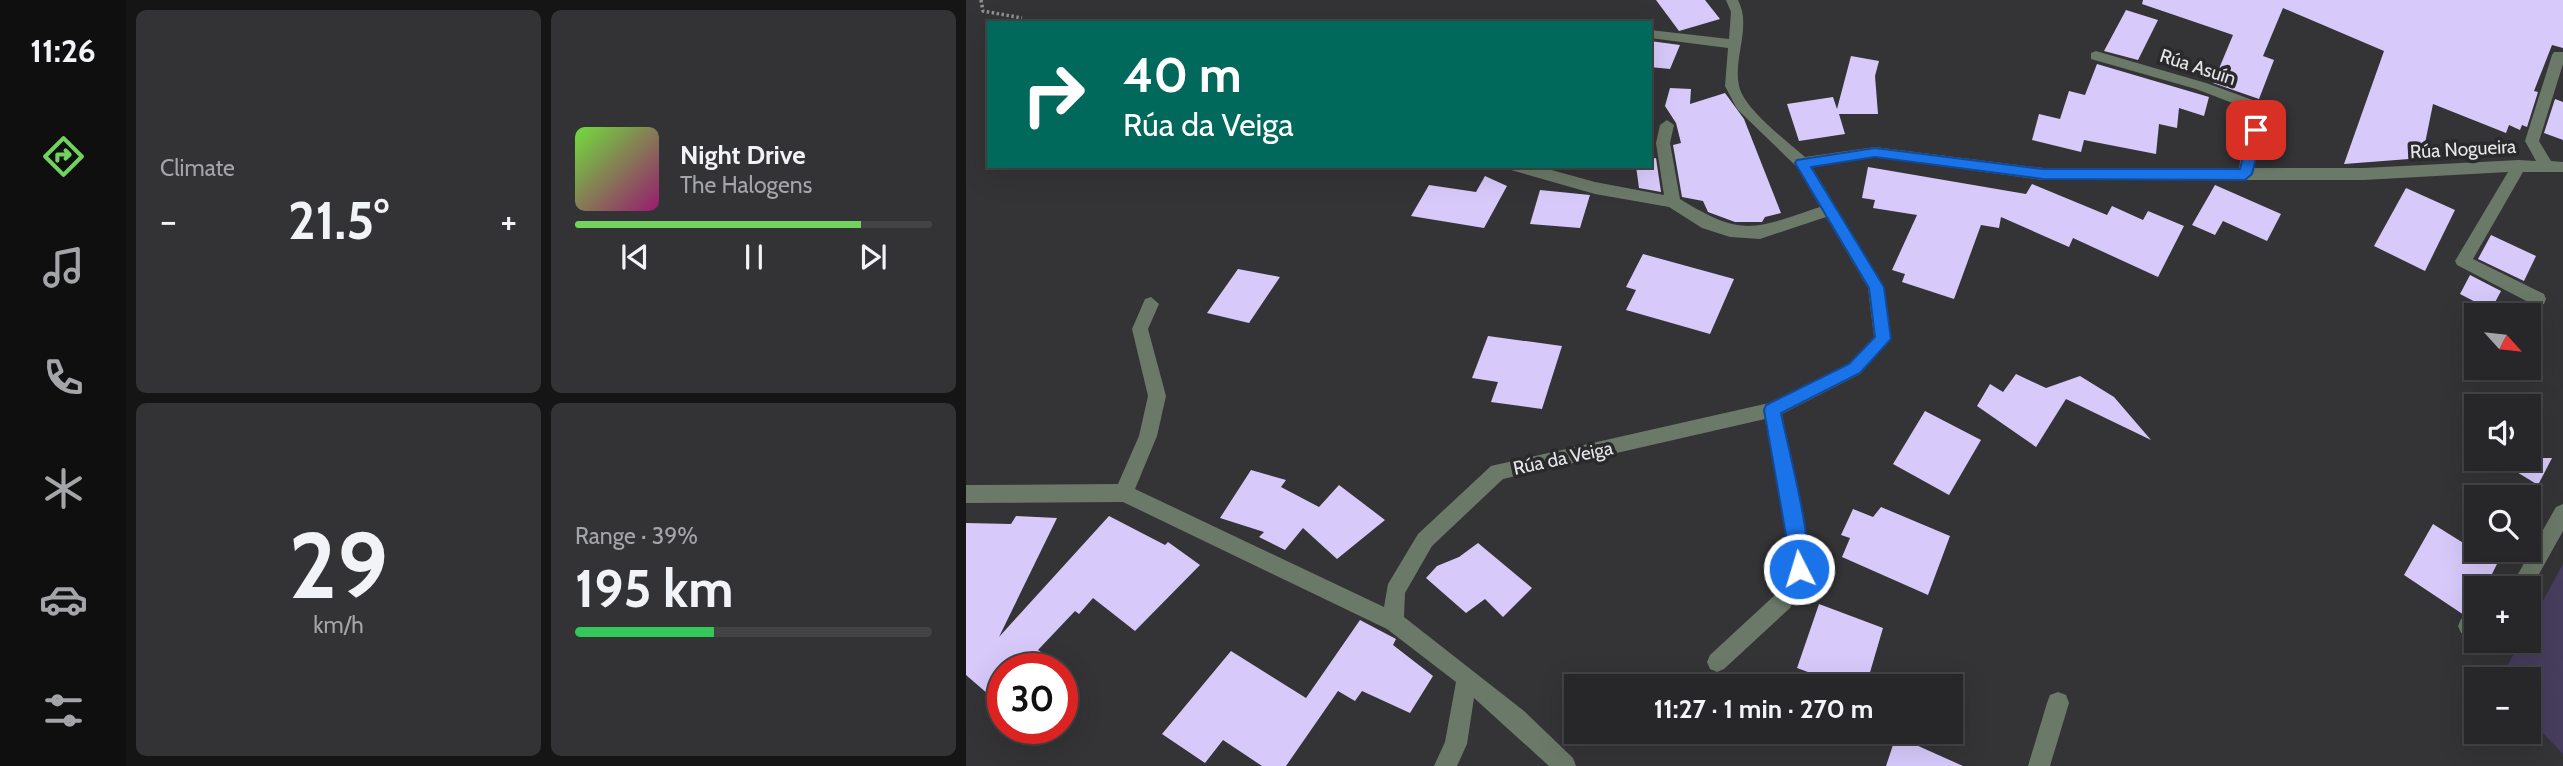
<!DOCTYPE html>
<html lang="en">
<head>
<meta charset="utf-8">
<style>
  body { margin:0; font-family:Cabin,sans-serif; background:#333234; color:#f1f3f6; height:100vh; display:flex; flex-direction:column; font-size:26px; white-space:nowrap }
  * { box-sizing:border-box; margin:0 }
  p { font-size:23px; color:#a4a5a8 }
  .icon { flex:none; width:38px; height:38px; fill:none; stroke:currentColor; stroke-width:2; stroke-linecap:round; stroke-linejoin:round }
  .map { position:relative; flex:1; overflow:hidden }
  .drawer { display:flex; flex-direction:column; gap:10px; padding:10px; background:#151516; width:840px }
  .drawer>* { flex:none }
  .top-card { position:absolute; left:21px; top:21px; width:665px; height:147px; border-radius:0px; box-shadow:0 7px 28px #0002,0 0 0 2px #434345; background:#00695c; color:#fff; overflow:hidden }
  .needle { width:46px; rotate:117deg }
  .fabs { position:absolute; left:1498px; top:303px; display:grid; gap:14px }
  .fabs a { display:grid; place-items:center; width:77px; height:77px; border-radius:0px; background:#272628; box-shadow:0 7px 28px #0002,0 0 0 2px #434345; font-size:35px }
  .speed { position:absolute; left:21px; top:653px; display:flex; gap:14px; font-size:35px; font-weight:700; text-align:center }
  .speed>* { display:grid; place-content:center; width:91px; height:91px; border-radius:50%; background:#272628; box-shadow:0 7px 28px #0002,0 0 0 2px #434345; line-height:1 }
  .speed .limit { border:10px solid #d22; background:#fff; color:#111 }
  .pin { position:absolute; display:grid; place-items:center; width:60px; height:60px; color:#fff; margin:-30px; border-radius:14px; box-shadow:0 4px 10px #0006 }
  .me { position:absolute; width:77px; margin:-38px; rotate:355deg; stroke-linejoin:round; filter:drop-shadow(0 0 5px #0008) }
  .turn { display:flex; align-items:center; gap:24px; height:147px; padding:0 21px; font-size:32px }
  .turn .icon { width:91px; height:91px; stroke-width:2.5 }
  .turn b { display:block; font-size:49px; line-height:60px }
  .big { font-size:52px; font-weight:700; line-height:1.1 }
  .drawer .card { flex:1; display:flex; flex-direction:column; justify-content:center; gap:10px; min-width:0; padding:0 24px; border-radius:10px; background:#333234 }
  .drawer .dial { align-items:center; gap:0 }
  .dial b { font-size:91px; line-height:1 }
  .song { display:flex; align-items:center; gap:21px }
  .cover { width:84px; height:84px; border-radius:10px; background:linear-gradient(135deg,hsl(100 70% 55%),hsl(320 70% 35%)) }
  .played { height:7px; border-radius:4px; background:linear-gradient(90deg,#71d35e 80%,#434345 80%) }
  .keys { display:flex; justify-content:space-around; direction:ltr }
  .heat { display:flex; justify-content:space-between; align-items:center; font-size:38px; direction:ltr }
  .charge { height:10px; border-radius:5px; background:linear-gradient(90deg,#34c759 39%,#434345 0) }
  .drawer .tiles { flex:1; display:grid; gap:10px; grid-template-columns:repeat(2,1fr) }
  .trip { position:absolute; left:598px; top:674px; width:399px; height:70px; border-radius:0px; background:#272628; box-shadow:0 7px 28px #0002,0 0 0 2px #434345; font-weight:700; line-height:70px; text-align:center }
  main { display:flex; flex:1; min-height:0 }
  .tabs { display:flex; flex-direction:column; width:126px; justify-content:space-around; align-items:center; background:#100f10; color:#a4a5a8 }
  .tabs .icon { width:49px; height:49px }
  .tabs .active { color:#71d35e }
  .tabs b { font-size:32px; color:#f1f3f6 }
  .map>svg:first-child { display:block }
  .green { fill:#473d5e }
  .building { fill:#d7cafb }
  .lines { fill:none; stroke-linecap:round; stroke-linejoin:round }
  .path { stroke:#908f91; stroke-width:3.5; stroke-dasharray:2.5 2.5; stroke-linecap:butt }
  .minor { fill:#6b7968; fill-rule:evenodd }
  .route { fill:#1a73e8; stroke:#114b97; stroke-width:2 }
  .labels { text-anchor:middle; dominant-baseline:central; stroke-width:7; stroke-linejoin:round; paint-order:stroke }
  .street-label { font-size:19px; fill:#e6e5e7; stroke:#2a292c }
</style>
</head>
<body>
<main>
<nav class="tabs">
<b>11:26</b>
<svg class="icon active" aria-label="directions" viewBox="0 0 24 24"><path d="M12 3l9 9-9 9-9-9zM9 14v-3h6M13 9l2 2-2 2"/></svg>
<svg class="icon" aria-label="music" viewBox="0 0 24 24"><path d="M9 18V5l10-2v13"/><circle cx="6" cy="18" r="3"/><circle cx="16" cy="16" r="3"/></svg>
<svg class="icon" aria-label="phone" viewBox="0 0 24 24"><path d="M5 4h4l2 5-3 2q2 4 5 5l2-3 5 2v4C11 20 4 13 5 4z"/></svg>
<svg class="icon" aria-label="climate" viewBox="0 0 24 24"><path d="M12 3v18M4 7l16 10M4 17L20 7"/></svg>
<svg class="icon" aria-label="car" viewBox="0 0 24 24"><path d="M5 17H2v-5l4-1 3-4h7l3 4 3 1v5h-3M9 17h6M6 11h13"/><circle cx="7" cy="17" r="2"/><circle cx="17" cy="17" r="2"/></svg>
<svg class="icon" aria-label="filters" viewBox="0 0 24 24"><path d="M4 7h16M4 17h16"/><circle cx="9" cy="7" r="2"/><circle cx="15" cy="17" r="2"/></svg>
</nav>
<section class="drawer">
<div class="tiles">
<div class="card"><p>Climate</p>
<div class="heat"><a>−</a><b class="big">21.5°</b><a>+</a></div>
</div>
<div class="card">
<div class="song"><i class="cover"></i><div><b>Night Drive</b><p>The Halogens</p></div></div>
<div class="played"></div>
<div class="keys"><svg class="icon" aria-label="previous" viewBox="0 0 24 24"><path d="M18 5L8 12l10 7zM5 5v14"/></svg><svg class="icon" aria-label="pause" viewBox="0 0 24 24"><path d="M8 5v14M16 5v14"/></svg><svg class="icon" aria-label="next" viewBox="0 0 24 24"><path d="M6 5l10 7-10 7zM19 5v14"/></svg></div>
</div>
<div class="card dial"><b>29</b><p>km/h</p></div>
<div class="card"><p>Range · 39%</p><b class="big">195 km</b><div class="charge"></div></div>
</div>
</section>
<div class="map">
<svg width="1597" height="766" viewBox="0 0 1597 766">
  <rect width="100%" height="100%" fill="#343336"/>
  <polygon class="green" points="1597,564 1597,754 1563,719 1563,679 1534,679 1555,641 1563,640 1563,626"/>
  <g class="building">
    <polygon points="690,0 739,0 754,19 713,31"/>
    <polygon points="1177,0 1597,0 1597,48 1586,45 1568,91 1572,92 1561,127 1556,125 1554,130 1543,125 1540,133 1467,104 1456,158 1378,164 1418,51 1317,8 1297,56 1308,60 1293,99 1247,83 1267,35 1176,4"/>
    <polygon points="1160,10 1192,20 1172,60 1138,51"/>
    <polygon points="684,41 714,45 704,69 684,67"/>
    <polygon points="885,56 913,61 909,76 912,114 873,114 879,134 833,141 821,104 867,97 871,109"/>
    <polygon points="1131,64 1243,97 1238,116 1213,108 1211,128 1193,124 1190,154 1118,140 1115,152 1066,140 1073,114 1094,119 1103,91 1119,95"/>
    <polygon points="704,88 725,89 724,104 759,93 778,119 815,213 799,217 796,222 769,222 742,212 737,201 716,197 707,145 715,143 710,123 699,106"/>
    <polygon points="1589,99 1597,102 1597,140 1578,133"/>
    <polygon points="690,158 695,192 673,188 670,166 684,166 684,159"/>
    <polygon points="902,167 1060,194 1066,184 1141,215 1146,206 1177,220 1182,211 1218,226 1192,277 1107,238 1103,247 1035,217 1033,228 1015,225 988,299 936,282 939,274 926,270 951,215 907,208 909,200 896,198"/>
    <polygon points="519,176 541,186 518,228 445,216 463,185 510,192"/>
    <polygon points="1249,185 1315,214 1301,241 1257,221 1249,235 1226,225"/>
    <polygon points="1440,188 1489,210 1459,271 1408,246"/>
    <polygon points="574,190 624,195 614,228 564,224"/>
    <polygon points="1525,235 1570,256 1558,281 1512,259"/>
    <polygon points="677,254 768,279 744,334 660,310 670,290 660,287"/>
    <polygon points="272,269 314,277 283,323 241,313"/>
    <polygon points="1504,275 1535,291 1525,310 1494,294"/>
    <polygon points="522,336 596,346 576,409 525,402 532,382 506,378"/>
    <polygon points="1050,374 1080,388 1114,376 1148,397 1185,440 1100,399 1070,447 1011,406 1024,384 1037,392"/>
    <polygon points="959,411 1015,440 983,495 927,464"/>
    <polygon points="1528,458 1586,458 1572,485"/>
    <polygon points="285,470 320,480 315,487 353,507 373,485 419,520 371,559 337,528 319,550 293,537 298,532 254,518"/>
    <polygon points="915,507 984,536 962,595 876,557 884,538 875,535 887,509 907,517"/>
    <polygon points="50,516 91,518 33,637 143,516 199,545 202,542 234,565 169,631 127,598 113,614 109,611 72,650 98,668 37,668 37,707 0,675 0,523 45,524"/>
    <polygon points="1467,524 1531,564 1519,588 1510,588 1510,605 1505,614 1498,615 1438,575"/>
    <polygon points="512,543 566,588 537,617 519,599 500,613 460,578 471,566 493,557"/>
    <polygon points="853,604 917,628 900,686 880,686 831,668"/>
    <polygon points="394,620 430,639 427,645 467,676 444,713 396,691 389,701 372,691 320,766 296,766 257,740 239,763 196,734 265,651 340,698"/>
    <polygon points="930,736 997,766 920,766"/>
  </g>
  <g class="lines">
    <polyline class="path" points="15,0 17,11 56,18"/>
    <g class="minor">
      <path d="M 760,0 L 772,0 C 786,27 767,57 773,86 C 778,109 821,141 839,157 L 909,147 L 1077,168 L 1273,168 L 1276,150 L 1290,112 L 1230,89 L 1125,59 L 1125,53 L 1130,51 L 1240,83 L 1303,106 L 1305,110 L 1290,150 L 1288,168 L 1398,168 L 1553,160 L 1570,161 L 1559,141 L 1586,55 L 1588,52 L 1597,52 L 1597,64 L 1573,141 L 1585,161 L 1597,162 L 1597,172 L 1557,172 L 1507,259 L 1578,294 L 1580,299 L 1578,304 L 1566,304 L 1491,265 L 1489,261 L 1542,172 L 1398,180 L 1077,180 L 909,157 L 846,167 L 918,287 L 925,339 L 894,374 L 816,414 L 841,538 L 843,569 L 824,608 L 758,669 L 751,672 L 744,669 L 741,662 L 744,655 L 810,594 L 823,568 L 821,538 L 799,419 L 537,479 L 466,546 L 439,593 L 438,617 L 558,711 L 607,758 L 610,766 L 583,766 L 508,698 L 501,744 L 491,766 L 468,766 L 479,742 L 490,682 L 421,629 L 157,502 L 0,503 L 0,485 L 152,484 L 173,436 L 182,396 L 166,329 L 179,299 L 185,297 L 193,304 L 182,329 L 200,396 L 191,436 L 169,489 L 418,607 L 422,584 L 452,534 L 525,466 L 803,403 L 882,364 L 908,337 L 902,288 L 860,217 L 794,239 L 764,237 L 736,228 L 703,207 L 629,194 L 545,170 L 543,166 L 571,166 L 629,182 L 698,195 L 690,143 L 694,125 L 701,120 L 708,125 L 704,143 L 714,199 C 777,238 788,229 854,207 L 831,167 L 771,109 L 759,86 L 762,48 L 684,38 L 684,30 L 763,39 L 765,12 Z"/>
      <polygon points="1597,504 1597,531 1563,592 1563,588 1544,588 1590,507"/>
      <polygon points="1502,616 1510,619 1510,639 1495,633 1492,626 1495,619"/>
      <polygon points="1092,692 1100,695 1103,703 1084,766 1062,766 1081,703 1084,695"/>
    </g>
  </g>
  <path class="route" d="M 1290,125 L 1297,130 L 1286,174 L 1279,180 L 1077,179 L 909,157 L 845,167 L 918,287 L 925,339 L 894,373 L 815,413 C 821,444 850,551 840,575 L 833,578 L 827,575 L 798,410 L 800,405 L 883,364 L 909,337 L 903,288 L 829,163 L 831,160 L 909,148 L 1077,169 L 1274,169 L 1284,130 Z"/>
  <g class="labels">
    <g class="street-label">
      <text transform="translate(1232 67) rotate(18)">Rúa Asuín</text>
      <text transform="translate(1497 149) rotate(-3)">Rúa Nogueira</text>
      <text transform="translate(597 458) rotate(-12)">Rúa da Veiga</text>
    </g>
  </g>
</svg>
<div class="fabs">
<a><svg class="needle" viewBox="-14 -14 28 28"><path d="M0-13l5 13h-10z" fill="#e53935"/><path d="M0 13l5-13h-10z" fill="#a4a5a8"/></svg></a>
<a><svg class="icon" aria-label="sound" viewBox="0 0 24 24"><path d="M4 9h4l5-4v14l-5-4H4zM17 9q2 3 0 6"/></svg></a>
<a><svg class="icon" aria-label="search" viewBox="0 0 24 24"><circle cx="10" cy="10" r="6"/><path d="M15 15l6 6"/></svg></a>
<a>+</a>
<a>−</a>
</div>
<div class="speed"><div class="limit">30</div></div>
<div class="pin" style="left:1290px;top:130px;background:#d93025"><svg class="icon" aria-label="arrive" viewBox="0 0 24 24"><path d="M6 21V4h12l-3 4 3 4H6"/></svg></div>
<svg class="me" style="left:833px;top:569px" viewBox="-20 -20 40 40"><circle r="17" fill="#1a73e8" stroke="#fff" stroke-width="3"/><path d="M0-11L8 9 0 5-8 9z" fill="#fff"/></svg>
<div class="trip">11:27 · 1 min · 270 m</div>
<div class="top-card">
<div class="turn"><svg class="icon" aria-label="right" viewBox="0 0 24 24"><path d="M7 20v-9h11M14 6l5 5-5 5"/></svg><div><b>40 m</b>Rúa da Veiga</div></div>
</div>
</div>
</main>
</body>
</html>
